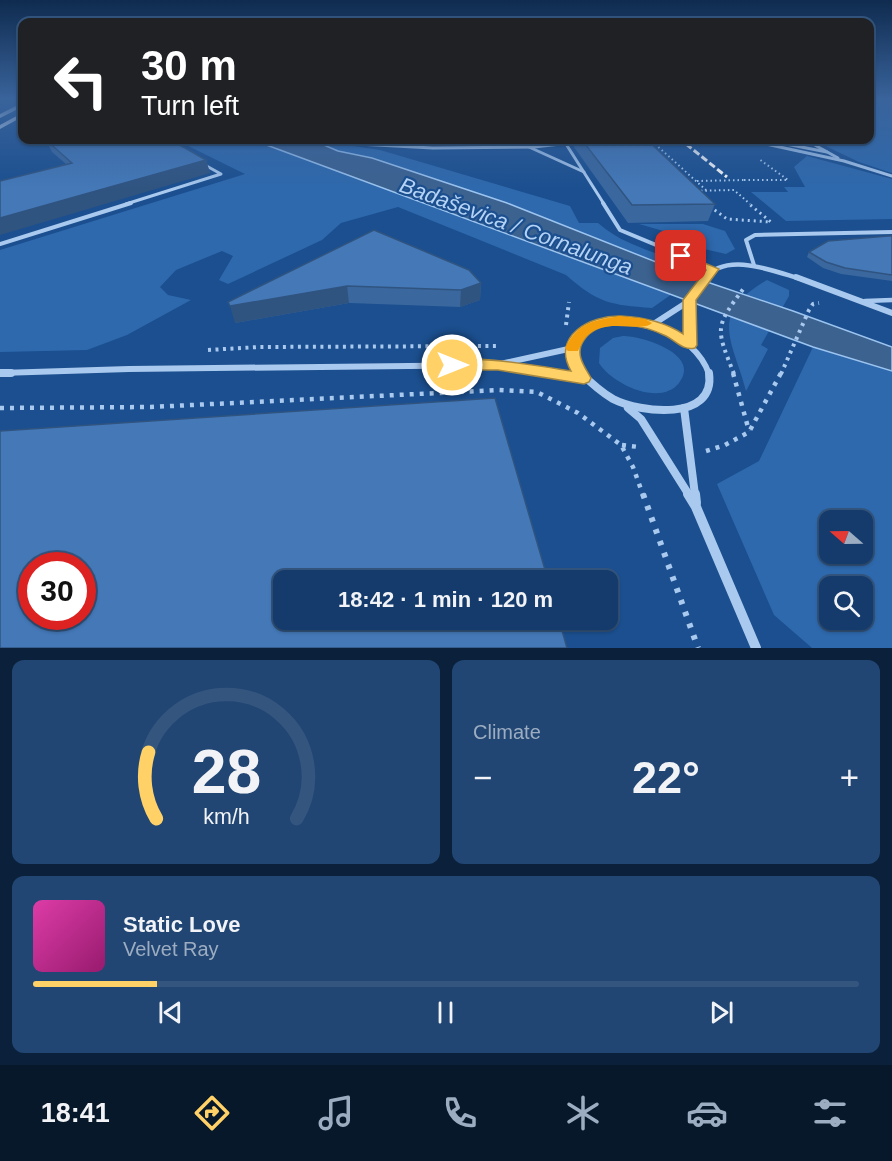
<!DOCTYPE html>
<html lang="en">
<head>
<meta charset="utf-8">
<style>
  body { margin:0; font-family:Helvetica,sans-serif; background:#214673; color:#f1f3f6; height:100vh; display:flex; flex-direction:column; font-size:22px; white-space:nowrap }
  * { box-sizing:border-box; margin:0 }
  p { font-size:20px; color:#9dadc1 }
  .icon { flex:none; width:33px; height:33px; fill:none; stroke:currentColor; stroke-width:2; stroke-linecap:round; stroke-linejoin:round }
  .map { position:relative; height:648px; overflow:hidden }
  .side { display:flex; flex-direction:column; gap:12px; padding:12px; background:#0b203b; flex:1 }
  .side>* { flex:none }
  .hud { position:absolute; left:18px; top:18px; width:856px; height:126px; border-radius:12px; box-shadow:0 2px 4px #0004,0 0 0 2px #33557e; background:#202124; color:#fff; overflow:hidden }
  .needle { width:39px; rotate:290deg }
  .fabs { position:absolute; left:819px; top:510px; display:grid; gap:12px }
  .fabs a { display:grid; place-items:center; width:54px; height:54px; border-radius:12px; background:#143b6b; box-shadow:0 2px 4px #0004,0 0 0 2px #33557e; font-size:30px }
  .speed { position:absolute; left:18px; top:552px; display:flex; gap:12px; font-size:30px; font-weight:700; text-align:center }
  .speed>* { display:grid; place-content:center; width:78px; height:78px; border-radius:50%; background:#143b6b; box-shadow:0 2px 4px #0004,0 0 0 2px #33557e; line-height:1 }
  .speed .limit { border:9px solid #d22; background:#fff; color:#111 }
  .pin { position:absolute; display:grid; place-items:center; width:51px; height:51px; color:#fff; margin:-26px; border-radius:12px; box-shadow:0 3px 9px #0006 }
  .me { position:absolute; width:66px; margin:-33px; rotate:90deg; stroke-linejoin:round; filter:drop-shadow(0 0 4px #0008) }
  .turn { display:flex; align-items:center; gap:21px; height:126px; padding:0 24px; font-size:27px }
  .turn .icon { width:78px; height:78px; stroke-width:2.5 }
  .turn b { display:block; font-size:42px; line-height:51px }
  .big { font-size:45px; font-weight:800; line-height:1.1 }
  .side .card { flex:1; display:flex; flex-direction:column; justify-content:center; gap:9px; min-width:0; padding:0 21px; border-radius:12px; background:#214673 }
  .side .dial { align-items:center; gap:0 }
  .dial svg { height:156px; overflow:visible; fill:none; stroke:#33557e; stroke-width:7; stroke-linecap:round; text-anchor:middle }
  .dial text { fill:#f1f3f6; stroke:none }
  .song { display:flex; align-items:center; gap:18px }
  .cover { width:72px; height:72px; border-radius:9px; background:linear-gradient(135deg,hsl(320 70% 55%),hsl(320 70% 35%)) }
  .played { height:6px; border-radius:3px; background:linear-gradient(90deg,#ffd166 15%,#33557e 15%) }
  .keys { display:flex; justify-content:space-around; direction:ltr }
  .heat { display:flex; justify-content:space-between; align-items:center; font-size:33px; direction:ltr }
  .side .tiles { flex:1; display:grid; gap:12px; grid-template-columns:1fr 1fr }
  .card:last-child { grid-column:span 2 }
  .trip { position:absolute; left:273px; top:570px; width:345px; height:60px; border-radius:12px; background:#143b6b; box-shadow:0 2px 4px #0004,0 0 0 2px #33557e; font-weight:800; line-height:60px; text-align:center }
  .tab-bar { display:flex; height:96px; justify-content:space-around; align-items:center; background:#08182b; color:#9dadc1 }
  .tab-bar .icon { width:42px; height:42px }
  .tab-bar .current { color:#ffd166 }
  .tab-bar b { font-size:27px; color:#f1f3f6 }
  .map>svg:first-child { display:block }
  .green { fill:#2e69ad; fill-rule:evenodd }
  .water { fill:#3c6290; stroke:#9cc4f0; stroke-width:1.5 }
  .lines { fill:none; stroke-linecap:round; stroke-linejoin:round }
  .path-far5 { stroke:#a9c9ee; stroke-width:1.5; stroke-dasharray:1.5 2; stroke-linecap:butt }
  .path-far4 { stroke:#a9c9ee; stroke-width:2; stroke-dasharray:1.5 3; stroke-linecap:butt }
  .path-far3 { stroke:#a9c9ee; stroke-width:3; stroke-dasharray:2 4; stroke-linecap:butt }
  .path-far2 { stroke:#a9c9ee; stroke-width:4; stroke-dasharray:3 4.5; stroke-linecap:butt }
  .path-far1 { stroke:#a9c9ee; stroke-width:4.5; stroke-dasharray:4 6; stroke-linecap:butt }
  .path { stroke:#a9c9ee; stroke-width:6; stroke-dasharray:4.5 8; stroke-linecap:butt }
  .lane-far3 { stroke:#a9c9ee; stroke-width:2 }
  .lane-far2 { stroke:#a9c9ee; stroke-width:3 }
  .lane-far1 { stroke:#a9c9ee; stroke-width:4 }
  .lane { stroke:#a9c9ee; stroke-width:4.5 }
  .street-far3 { stroke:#a9c9ee; stroke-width:4.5 }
  .street-far2 { stroke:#a9c9ee; stroke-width:6 }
  .street-far1 { stroke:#a9c9ee; stroke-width:8 }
  .street { stroke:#a9c9ee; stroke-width:10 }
  .secondary { fill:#d6e6fa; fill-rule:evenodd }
  .rail-far1 { stroke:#fff; stroke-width:2; stroke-dasharray:5 2; stroke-linecap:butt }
  .rail { stroke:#fff; stroke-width:3; stroke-dasharray:7 3; stroke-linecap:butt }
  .wall { fill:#3a679d }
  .shaded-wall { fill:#305480 }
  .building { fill:#4478b7; stroke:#305480; stroke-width:1.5; fill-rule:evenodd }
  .route { fill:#ffd166; stroke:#a68842; stroke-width:1.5 }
  .slow { fill:#f59e0b }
  .labels { text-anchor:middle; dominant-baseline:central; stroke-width:4.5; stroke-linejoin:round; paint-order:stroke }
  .water-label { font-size:22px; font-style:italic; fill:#b5d3f5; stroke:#1b4f8f }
</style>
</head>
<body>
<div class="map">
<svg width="892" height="648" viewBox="0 0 892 648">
  <rect width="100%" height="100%" fill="#1b4f8f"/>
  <g class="green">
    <polygon points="870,98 892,98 892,173 859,162 813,140 870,140"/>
    <path d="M 176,140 L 338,140 L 346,145 L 380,150 L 570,206 L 579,223 L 598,223 C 626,248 660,251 691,269 L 692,274 L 672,294 L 652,308 C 610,305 598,303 566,275 L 398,207 L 341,223 L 322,240 L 228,284 L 219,280 L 233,256 L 222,251 L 176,270 L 160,287 L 168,295 L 191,300 L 127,335 L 87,350 L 0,352 L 0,250 L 245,174 Z"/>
    <polygon points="807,156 892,179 892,219 786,221 751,192 788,192 784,187 805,187 794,167"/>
    <polygon points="639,224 703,224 725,231 735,249 726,254 682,244 684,237"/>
    <path d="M 767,280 L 789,290 L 789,296 L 761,345 L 768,349 L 746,391 C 733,340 707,315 767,280 Z"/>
    <path d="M 623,336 C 642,336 702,354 679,383 C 660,407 612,384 599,363 L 600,348 L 613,338 Z"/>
    <path d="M 813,347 L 892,371 L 892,648 L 812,648 L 774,615 L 717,484 L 759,461 ZM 830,520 L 862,520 L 862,554 L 830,554 ZM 830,586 L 862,586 L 862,620 L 830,620 Z"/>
  </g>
  <polygon class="water" points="253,140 312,140 338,151 372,158 507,203 704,281 793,311 892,347 892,371 813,347"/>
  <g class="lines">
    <polyline class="path-far5" points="645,142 653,142 656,145"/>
    <g class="path-far4">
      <polyline points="655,144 706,190"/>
      <polyline points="744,180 788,180 759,159"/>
      <polyline points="697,181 744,180 743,178"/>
      <polyline points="707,204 693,191 734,190 750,204"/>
    </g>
    <polyline class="path-far3" points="705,203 727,219 771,222 748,203"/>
    <g class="path-far2">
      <polyline points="566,325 569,302"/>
      <polyline points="208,350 259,347 500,346"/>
      <path d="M 734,374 C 716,328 714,328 744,288"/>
      <polyline points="781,374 809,310 813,304 819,303"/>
    </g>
    <g class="path-far1">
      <polyline points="733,373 749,431"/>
      <polyline points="0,408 151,407 499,390 537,392 578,413 621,445 633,467 643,495"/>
      <polyline points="622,445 639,447"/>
      <polyline points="706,451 725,445 749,432 781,373"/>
    </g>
    <polyline class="path" points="643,494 698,648"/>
    <g class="lane-far3">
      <polyline points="346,140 368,145"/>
      <polyline points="750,140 773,145"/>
      <polyline points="769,140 793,145"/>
      <polyline points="807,140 816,145"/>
      <polyline points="550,145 566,143 567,145"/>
    </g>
    <g class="lane-far2">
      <polyline points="357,144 433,148 534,147 561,144"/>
      <polyline points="566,144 604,204"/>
      <polyline points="766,144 844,161 892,176"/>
      <polyline points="786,144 827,152"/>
      <polyline points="813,144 838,158"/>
      <polyline points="529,147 584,172"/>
      <polyline points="126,204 221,174 203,164"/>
    </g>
    <g class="lane-far1">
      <polyline points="603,203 620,230 714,269"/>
      <polyline points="0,244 131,203"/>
      <polyline points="754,265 746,240 755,235 892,232"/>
    </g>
    <polyline class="lane" points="865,301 892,300"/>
    <path class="street-far3" d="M 704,279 C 726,251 773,271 801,279"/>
    <g class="street-far2">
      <polyline points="796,277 892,313"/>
      <polyline points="689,300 690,345"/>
      <polyline points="652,325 686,303 705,277"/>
      <polyline points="500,364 573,348"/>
      <polyline points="0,373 129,369 498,365 559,374"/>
      <path d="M 583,374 L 572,354 L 575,339 C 580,335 585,330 590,327 C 629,307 695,332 709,374"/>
    </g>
    <g class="street-far1">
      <polyline points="0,373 11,373"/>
      <polyline points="549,373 584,378"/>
      <path d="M 581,373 C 591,383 601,392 613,399 C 640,413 716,422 709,373"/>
      <polyline points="628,408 641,419 689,495"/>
      <polyline points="684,408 695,495"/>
    </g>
    <g class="street">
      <polyline points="688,494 696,507 756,648"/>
      <polyline points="695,494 696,503"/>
    </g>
    <g class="secondary">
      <polygon points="22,103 22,107 0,118 0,114"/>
      <polygon points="22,113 22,117 0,129 0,125"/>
    </g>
    <polyline class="rail-far1" points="682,140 688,145"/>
    <polyline class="rail" points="686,144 727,177"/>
  </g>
  <g class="wall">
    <polygon points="46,140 206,160 210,173 66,164 52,152"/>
    <polygon points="576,140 647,140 715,204 708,221 628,223 574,147"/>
    <polygon points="374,230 481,283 480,300 460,307 349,303 235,323"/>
    <polygon points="892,236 892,281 841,274 823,268 807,257 809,252"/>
  </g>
  <g class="shaded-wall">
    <polygon points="206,160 210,173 0,235 0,218"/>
    <polygon points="481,283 480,300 460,307 461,290"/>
    <polygon points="347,286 349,303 235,323 230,306"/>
  </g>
  <g class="building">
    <polygon points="46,140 171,140 206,160 0,218 0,181 72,163"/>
    <polygon points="582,140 647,140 715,204 632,205"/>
    <polygon points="374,230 469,270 481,283 461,290 347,286 230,306 228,302"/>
    <polygon points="888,236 892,236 892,275 845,268 826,262 809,252 828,241"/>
    <path d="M 495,398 L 548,580 L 284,580 L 284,620 L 559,620 L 567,648 L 0,648 L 0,431 ZM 32,566 L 82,566 L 82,616 L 32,616 Z"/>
  </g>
  <linearGradient id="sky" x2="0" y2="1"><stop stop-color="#0f2b4f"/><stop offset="0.52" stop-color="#39639b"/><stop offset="1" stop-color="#39639b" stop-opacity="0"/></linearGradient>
  <rect width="892" height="189" fill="url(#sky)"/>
  <path class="route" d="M 681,253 L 719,269 L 696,300 L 697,345 L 695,348 C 683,351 676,341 666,336 C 644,325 600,316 584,340 C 574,354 585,367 591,378 L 589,382 L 584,384 L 498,370 L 452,370 L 444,365 C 455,350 551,368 571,371 C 551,336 590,315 621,316 C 642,317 665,322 683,334 L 683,300 L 706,270 L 677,258 L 677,254 Z"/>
  <path class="slow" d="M 619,316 L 645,319 L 652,323 C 641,334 604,315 585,338 C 582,342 580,347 578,351 L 568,351 L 565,348 C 579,322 592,321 619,316 Z"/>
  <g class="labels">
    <g class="water-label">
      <text transform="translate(516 226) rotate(20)">Badaševica / Cornalunga</text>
    </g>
  </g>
</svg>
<div class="fabs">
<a><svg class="needle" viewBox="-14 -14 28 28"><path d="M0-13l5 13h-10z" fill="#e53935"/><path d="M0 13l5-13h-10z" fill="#9dadc1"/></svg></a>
<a><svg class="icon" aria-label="search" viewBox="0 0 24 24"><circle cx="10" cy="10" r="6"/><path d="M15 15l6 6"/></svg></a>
</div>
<div class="speed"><div class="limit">30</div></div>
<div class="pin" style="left:681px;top:256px;background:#d93025"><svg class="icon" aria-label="arrive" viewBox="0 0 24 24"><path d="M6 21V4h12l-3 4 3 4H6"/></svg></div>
<svg class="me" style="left:452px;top:365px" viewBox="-20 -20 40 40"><circle r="17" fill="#ffd166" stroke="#fff" stroke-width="3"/><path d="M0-11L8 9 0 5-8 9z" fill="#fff"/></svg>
<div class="trip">18:42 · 1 min · 120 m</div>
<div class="hud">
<div class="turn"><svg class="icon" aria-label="left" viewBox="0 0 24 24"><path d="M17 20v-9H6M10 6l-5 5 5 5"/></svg><div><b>30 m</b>Turn left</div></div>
</div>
</div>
<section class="side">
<div class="tiles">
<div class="card dial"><svg viewBox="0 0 100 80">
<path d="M14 69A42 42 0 1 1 86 69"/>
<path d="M14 69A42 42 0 0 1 10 35" stroke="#ffd166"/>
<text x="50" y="56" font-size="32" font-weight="700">28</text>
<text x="50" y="72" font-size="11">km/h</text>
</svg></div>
<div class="card"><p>Climate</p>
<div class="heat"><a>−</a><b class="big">22°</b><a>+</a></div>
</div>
<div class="card">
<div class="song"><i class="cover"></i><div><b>Static Love</b><p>Velvet Ray</p></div></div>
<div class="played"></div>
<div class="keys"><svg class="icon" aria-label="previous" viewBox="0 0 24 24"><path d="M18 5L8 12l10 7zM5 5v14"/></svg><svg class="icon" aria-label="pause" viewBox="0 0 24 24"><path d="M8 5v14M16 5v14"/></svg><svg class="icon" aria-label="next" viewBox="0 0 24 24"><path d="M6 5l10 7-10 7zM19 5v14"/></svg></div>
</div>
</div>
</section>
<nav class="tab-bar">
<b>18:41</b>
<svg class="icon current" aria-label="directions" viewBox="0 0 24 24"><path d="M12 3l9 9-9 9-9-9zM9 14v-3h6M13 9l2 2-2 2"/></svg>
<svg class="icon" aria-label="music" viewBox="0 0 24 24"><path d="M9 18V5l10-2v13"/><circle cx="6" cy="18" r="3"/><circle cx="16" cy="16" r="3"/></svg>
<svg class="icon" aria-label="phone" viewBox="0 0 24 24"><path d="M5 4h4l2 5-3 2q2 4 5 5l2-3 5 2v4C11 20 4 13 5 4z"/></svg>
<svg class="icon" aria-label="climate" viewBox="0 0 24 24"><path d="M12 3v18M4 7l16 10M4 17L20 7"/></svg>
<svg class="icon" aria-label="car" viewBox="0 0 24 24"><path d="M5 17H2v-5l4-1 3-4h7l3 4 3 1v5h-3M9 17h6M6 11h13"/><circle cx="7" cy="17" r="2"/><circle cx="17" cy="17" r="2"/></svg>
<svg class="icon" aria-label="filters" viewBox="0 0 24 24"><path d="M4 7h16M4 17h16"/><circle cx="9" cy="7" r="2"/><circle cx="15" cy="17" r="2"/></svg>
</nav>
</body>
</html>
